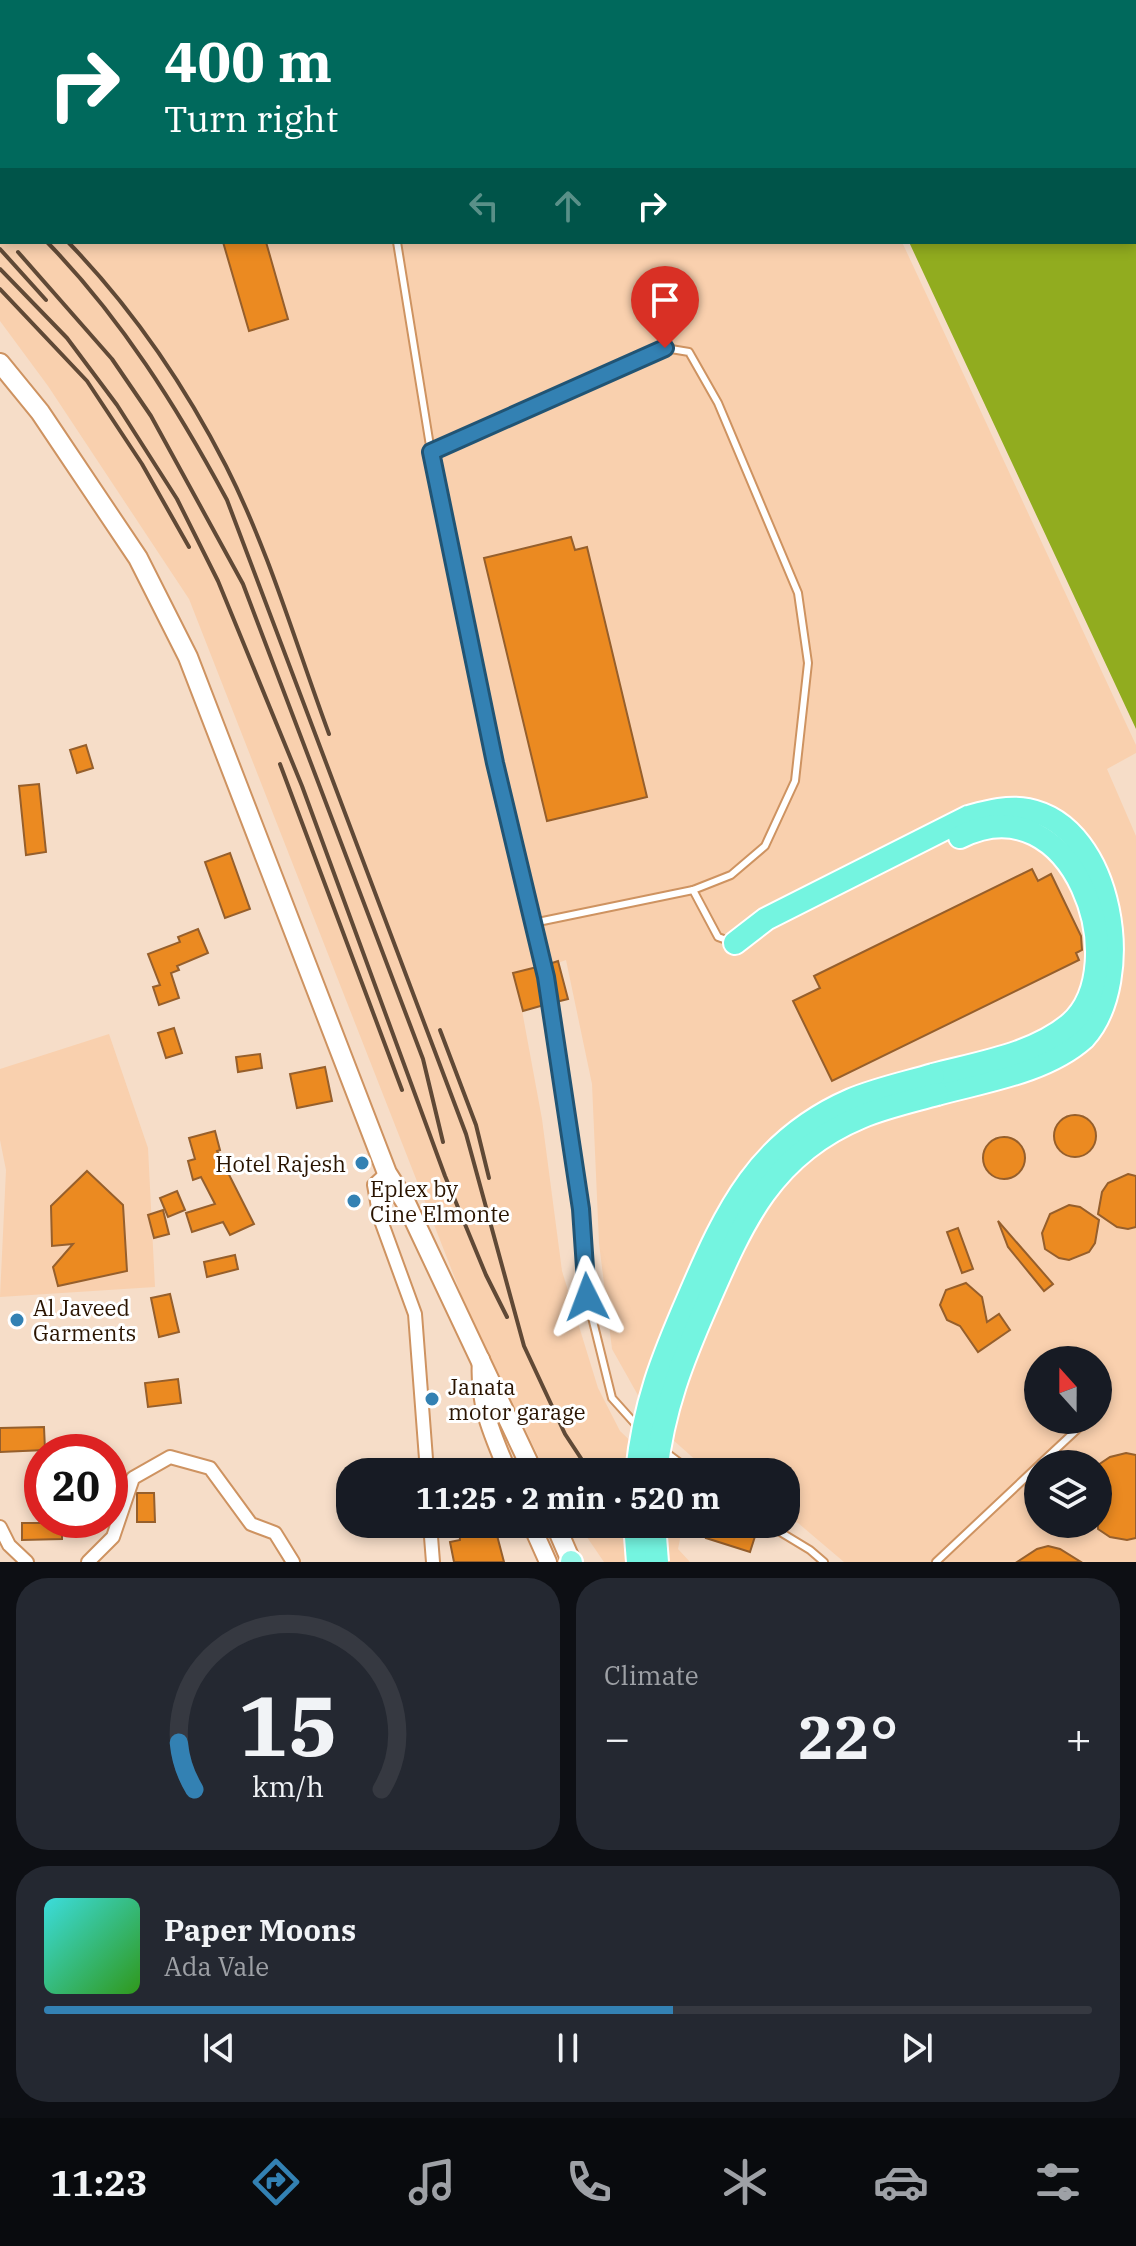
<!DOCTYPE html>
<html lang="en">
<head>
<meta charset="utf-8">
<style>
  body { margin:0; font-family:"IBM Plex Serif",serif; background:#242831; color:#f1f3f6; height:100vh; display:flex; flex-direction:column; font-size:30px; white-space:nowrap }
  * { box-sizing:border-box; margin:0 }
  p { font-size:26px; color:#9ea1a6 }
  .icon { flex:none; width:44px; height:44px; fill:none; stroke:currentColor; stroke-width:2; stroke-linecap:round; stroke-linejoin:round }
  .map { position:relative; height:1562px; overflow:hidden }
  .sheet { display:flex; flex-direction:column; gap:16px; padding:16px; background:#0d0f14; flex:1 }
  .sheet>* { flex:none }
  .top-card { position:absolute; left:0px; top:0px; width:1136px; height:244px; box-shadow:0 4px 12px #0003; background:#00695c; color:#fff; overflow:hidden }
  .needle { width:52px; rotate:339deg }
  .buttons { position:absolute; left:1024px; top:1346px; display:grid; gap:16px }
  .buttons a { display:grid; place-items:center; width:88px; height:88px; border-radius:50%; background:#171b24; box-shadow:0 4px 12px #0003; font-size:40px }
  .speed { position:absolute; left:24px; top:1434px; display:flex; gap:16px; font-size:40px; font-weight:700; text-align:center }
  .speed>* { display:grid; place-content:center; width:104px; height:104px; border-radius:50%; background:#171b24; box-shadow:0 4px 12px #0003; line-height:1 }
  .speed .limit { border:12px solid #d22; background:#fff; color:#111 }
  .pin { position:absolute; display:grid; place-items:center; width:68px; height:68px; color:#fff; margin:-82px -34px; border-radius:50% 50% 50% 0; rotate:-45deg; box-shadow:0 0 8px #0007 }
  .pin .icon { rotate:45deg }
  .me { position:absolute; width:88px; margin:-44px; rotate:357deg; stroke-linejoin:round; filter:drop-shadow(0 0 6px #0008) }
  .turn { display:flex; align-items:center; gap:28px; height:168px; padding:0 32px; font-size:36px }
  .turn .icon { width:104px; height:104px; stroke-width:2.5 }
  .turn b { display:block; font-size:56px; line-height:68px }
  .lanes { display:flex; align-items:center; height:76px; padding:0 32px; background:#0003; justify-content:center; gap:40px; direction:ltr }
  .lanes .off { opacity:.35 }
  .big { font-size:60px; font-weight:700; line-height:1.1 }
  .sheet .tile { flex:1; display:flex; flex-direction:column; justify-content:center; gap:12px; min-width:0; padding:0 28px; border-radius:32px; background:#242831 }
  .sheet .dial { align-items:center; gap:0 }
  .dial svg { height:208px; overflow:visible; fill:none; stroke:#363941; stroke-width:7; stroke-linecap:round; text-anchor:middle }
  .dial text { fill:#f1f3f6; stroke:none }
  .song { display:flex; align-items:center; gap:24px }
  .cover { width:96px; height:96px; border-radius:12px; background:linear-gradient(135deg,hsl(180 70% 55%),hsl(110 70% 35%)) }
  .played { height:8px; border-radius:4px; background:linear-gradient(90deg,#3381b3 60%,#363941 60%) }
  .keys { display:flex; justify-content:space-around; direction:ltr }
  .heat { display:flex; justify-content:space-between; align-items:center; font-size:44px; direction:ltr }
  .sheet .tiles { flex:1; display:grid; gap:16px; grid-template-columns:1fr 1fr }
  .tile:last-child { grid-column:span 2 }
  .trip { position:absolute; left:336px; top:1458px; width:464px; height:80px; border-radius:32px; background:#171b24; box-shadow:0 4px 12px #0003; font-weight:700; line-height:80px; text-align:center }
  .tab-bar { display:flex; height:128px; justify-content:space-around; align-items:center; background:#090b0e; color:#9ea1a6 }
  .tab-bar .icon { width:56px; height:56px }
  .tab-bar .current { color:#3381b3 }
  .tab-bar b { font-size:36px; color:#f1f3f6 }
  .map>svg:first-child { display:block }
  .built { fill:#f9d0ae; fill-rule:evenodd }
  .water { fill:#91ac1f }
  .building { fill:#eb8a21; stroke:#965f2c; stroke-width:2 }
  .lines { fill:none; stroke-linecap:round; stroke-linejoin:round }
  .service-casing { stroke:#ce9361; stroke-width:10 }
  .minor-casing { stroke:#ce9361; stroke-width:16 }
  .tertiary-casing { stroke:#ce9361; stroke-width:20 }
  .secondary-casing { stroke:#ce9361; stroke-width:22 }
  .primary-casing { stroke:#fff; stroke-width:24 }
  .trunk-casing { stroke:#fff; stroke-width:26 }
  .service { stroke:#fff; stroke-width:6 }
  .minor { stroke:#fff; stroke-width:12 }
  .tertiary { stroke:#fff; stroke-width:16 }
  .secondary { stroke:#fff; stroke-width:18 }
  .primary { stroke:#97f7e8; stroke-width:20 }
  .trunk { stroke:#74f4e0; stroke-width:22 }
  .rail { stroke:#604936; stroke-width:4 }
  .trunk-bridge-casing { stroke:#fff; stroke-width:26; stroke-linecap:butt }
  .trunk-bridge { stroke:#74f4e0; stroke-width:22 }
  .route-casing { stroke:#215474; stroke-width:20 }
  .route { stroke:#3381b3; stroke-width:14 }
  .poi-dot { fill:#3381b3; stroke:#fff; stroke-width:3 }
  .labels { text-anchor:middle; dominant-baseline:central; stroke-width:6; stroke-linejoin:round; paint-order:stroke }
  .poi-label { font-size:22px; fill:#2a1401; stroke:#fff; text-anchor:start }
</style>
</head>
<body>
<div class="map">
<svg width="1136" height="1562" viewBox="0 0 1136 1562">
  <rect width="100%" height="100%" fill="#f6ddc8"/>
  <g class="built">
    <path d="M 0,0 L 60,2 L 2,2 L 2,242 L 902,242 L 1136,745 L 1136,753 L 1107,769 L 1136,836 L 1136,1562 L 844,1562 L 798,1523 L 786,1517 L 786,1472 L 709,1472 L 653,1422 L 612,1349 L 599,1243 L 592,1084 L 566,960 L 516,978 L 542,1119 L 562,1271 L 598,1388 L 620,1431 L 663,1472 L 546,1472 L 467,1309 L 189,599 L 48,386 L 0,321 ZM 1038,1360 L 1098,1360 L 1098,1420 L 1038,1420 ZM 1038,1464 L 1098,1464 L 1098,1524 L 1038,1524 Z"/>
    <polygon points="454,0 789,0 790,2 453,2"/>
    <polygon points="109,1034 148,1148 155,1287 0,1297 6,1170 0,1140 0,1069"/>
    <polygon points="578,1524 683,1524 678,1549 690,1562 604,1562"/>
  </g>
  <g class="water">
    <polygon points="84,0 447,0 91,2"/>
    <polygon points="796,0 1136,0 1136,729 909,242 1134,242 1134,2"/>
  </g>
  <g class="building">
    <polygon points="223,242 266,242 288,319 249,331"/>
    <polygon points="571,537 575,550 587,547 647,797 547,821 484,558"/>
    <polygon points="86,745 93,768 77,773 70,750"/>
    <polygon points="39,784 46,852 26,855 19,786"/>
    <polygon points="230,853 250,909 225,918 205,862"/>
    <polygon points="1032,869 1038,881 1051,874 1081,936 1082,950 1076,953 1079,960 832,1081 793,1001 820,988 814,976"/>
    <polygon points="198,929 208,953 177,966 179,970 171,973 179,998 159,1005 153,987 160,985 148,954 180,942 178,937"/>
    <polygon points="558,961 568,999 556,1002 549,964"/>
    <polygon points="537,967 544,1005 523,1011 513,973"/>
    <polygon points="174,1028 182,1053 166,1058 158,1033"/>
    <polygon points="260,1054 262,1068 238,1072 236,1057"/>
    <polygon points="325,1067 332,1101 297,1108 290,1074"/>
    <circle cx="1075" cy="1136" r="21"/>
    <polygon points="215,1131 220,1150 217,1151 254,1224 230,1235 223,1222 192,1232 186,1213 215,1204 201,1177 193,1180 188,1161 195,1159 189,1138"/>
    <circle cx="1004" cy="1158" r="21"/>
    <polygon points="87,1171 123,1205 127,1271 58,1286 53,1267 73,1244 52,1246 51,1206"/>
    <polygon points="1128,1174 1136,1176 1136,1227 1128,1229 1117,1227 1098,1214 1102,1192 1108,1183"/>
    <polygon points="177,1191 185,1210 168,1217 160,1198"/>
    <polygon points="1069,1205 1080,1207 1099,1220 1095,1243 1089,1252 1069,1260 1059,1258 1045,1249 1042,1233 1050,1214"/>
    <polygon points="163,1210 169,1234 154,1238 148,1215"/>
    <polygon points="998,1221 1053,1284 1044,1291 1008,1247"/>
    <polygon points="958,1228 973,1269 962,1273 947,1232"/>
    <polygon points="235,1255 238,1269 207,1277 204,1262"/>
    <polygon points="966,1283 982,1297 987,1322 999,1314 1010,1330 978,1352 960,1326 947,1320 940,1305 946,1290"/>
    <polygon points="170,1294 179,1332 159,1337 151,1298"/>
    <polygon points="178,1379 181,1403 148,1407 145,1383"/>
    <polygon points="44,1427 45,1450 0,1452 0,1428"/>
    <polygon points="1126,1453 1136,1455 1136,1538 1127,1540 1110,1537 1098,1529 1098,1465 1110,1457"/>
    <polygon points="137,1493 154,1493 155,1522 137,1522"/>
    <polygon points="22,1523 62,1523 62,1539 22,1540"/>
    <polygon points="459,1524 494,1524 504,1562 454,1562 450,1542 460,1540"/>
    <polygon points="711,1524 740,1524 757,1530 750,1552 706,1538"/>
    <polygon points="1048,1546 1060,1549 1081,1562 1017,1562 1037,1549"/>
  </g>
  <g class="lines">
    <g class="service-casing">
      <g id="service">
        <polyline points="0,1 4,2"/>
        <polyline points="497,2 498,0"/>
        <polyline points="397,242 431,452 495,763 546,977 581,1209 587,1297 612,1398 638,1427"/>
        <polyline points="431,452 665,348 689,352 718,403 798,593 808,663 795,781 765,846 731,875 693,890 533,923"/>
        <polyline points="693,890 718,937 732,942"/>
        <polyline points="664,1451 692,1472"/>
        <polyline points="1040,1464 1084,1423"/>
        <polyline points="767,1524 810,1550 824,1562"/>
        <polyline points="936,1562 1038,1466"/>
      </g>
    </g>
    <g class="minor-casing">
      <g id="minor">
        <polyline points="387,1173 374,1185 380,1218 415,1314 427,1472"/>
        <polyline points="430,1524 433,1562"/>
        <polyline points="0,1527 9,1545 27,1562"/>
        <polyline points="88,1562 113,1537 133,1478 170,1457 210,1468 251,1524 275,1533 293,1562"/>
      </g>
    </g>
    <g class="tertiary-casing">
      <g id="tertiary">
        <path d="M 481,1359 C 478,1404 491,1431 508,1472"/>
        <polyline points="531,1524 548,1562"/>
      </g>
    </g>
    <g class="secondary-casing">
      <g id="secondary">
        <polyline points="0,363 40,412 138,558 188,657 387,1173 406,1203 533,1472"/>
        <polyline points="555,1524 571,1561"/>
      </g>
    </g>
    <g class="primary-casing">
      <polyline id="primary" points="571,1561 572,1562"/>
    </g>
    <g class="trunk-casing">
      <g id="trunk">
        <path d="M 735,943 L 766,919 L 968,817 C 987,812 1008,806 1028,810 C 1114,827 1136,981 1084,1038 C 1046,1072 984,1081 937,1094"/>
        <path d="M 933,1075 C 978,1063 1033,1055 1070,1024 C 1136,966 1074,780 960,837"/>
      </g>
    </g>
    <use href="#service" class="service"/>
    <use href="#minor" class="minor"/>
    <use href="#tertiary" class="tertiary"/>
    <use href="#secondary" class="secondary"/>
    <use href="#primary" class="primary"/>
    <use href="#trunk" class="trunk"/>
    <g class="rail">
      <polyline points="0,177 2,179"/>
      <polyline points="0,198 2,200"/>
      <path d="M 47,242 C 121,318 177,407 227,500 L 466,1134 L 524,1346 L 565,1434 L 590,1472"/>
      <path d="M 68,242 C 131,307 185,386 226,466 C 269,551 296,645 329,734"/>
      <polyline points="0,249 46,300"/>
      <polyline points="18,252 112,359 151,416 243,584 423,1059 443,1142"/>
      <polyline points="0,269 67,338 117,405 177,499 218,581 302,786 445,1176 486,1275 507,1317"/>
      <polyline points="0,289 87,381 142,464 189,547"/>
      <polyline points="280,764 402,1090"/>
      <polyline points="440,1030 476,1125 489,1178"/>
      <polyline points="630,1524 665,1562"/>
    </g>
    <g class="trunk-bridge-casing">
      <g id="trunk-bridge">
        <path d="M 637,1472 C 644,1404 662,1359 689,1297 C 726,1210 759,1140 851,1100 C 877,1089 906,1083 933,1075"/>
        <path d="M 656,1472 C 663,1409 682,1361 707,1304 C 743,1221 772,1154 861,1117 C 885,1107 912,1101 937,1094"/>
        <polyline points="635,1524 638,1562"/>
        <polyline points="654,1524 657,1562"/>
      </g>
    </g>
    <use href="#trunk-bridge" class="trunk-bridge"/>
  </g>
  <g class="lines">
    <g class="route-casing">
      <polyline id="route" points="587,1297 581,1209 546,977 495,763 431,452 665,348"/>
    </g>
    <use href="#route" class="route"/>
  </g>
  <g class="poi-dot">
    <circle cx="362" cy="1163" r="8"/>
    <circle cx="354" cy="1201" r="8"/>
    <circle cx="17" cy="1320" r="8"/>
    <circle cx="432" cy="1399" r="8"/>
  </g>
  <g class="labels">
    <g class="poi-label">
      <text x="346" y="1163" text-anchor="end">Hotel Rajesh</text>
      <text x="370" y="1188">Eplex by<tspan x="370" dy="25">Cine Elmonte</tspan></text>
      <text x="33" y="1307">Al Javeed<tspan x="33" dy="25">Garments</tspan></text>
      <text x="448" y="1386">Janata<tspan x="448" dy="25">motor garage</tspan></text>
    </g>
  </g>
</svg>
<div class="buttons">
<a><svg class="needle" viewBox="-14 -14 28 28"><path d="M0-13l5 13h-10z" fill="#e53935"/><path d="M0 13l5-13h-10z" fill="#9ea1a6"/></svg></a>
<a><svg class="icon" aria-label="layers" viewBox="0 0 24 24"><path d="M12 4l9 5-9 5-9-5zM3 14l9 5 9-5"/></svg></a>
</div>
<div class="speed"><div class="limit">20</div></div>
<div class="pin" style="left:665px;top:348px;background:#d93025"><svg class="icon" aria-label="arrive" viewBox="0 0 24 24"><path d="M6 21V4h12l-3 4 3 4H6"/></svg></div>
<svg class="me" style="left:587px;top:1297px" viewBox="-20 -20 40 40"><path d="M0-17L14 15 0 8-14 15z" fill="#3381b3" stroke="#fff" stroke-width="4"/></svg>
<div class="trip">11:25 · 2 min · 520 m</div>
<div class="top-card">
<div class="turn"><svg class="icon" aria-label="right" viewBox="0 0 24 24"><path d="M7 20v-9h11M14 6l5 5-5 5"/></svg><div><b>400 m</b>Turn right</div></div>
<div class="lanes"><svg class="icon off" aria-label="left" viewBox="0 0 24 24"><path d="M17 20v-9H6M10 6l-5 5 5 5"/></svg><svg class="icon off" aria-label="ahead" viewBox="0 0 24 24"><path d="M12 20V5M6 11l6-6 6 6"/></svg><svg class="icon" aria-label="right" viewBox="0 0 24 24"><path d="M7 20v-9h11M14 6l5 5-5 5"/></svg></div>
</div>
</div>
<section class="sheet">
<div class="tiles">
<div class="tile dial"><svg viewBox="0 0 100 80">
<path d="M14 69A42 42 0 1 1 86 69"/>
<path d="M14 69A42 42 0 0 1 8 51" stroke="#3381b3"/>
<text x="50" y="56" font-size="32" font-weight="700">15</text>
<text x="50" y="72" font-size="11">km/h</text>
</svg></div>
<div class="tile"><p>Climate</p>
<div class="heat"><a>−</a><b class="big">22°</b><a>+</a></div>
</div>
<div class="tile">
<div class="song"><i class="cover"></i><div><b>Paper Moons</b><p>Ada Vale</p></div></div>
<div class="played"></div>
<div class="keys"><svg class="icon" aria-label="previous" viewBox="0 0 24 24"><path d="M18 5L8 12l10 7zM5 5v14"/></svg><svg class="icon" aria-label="pause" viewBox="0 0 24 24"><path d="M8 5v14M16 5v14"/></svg><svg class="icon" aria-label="next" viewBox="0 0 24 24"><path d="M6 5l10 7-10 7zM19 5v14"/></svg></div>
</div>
</div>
</section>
<nav class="tab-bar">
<b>11:23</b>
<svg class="icon current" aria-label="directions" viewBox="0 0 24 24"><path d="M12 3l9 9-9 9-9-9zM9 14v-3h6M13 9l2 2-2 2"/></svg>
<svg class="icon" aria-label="music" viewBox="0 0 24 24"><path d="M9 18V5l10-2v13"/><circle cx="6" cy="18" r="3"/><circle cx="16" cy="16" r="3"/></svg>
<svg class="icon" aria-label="phone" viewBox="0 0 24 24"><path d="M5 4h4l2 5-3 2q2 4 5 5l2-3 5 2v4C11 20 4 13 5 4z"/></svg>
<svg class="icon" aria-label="climate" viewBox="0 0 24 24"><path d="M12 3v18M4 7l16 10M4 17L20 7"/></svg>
<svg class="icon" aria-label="car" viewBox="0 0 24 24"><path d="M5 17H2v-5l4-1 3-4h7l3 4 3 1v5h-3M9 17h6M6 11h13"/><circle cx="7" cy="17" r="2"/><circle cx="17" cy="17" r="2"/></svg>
<svg class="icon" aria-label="filters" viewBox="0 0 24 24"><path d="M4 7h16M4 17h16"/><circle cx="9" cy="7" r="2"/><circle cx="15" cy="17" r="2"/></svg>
</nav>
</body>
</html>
